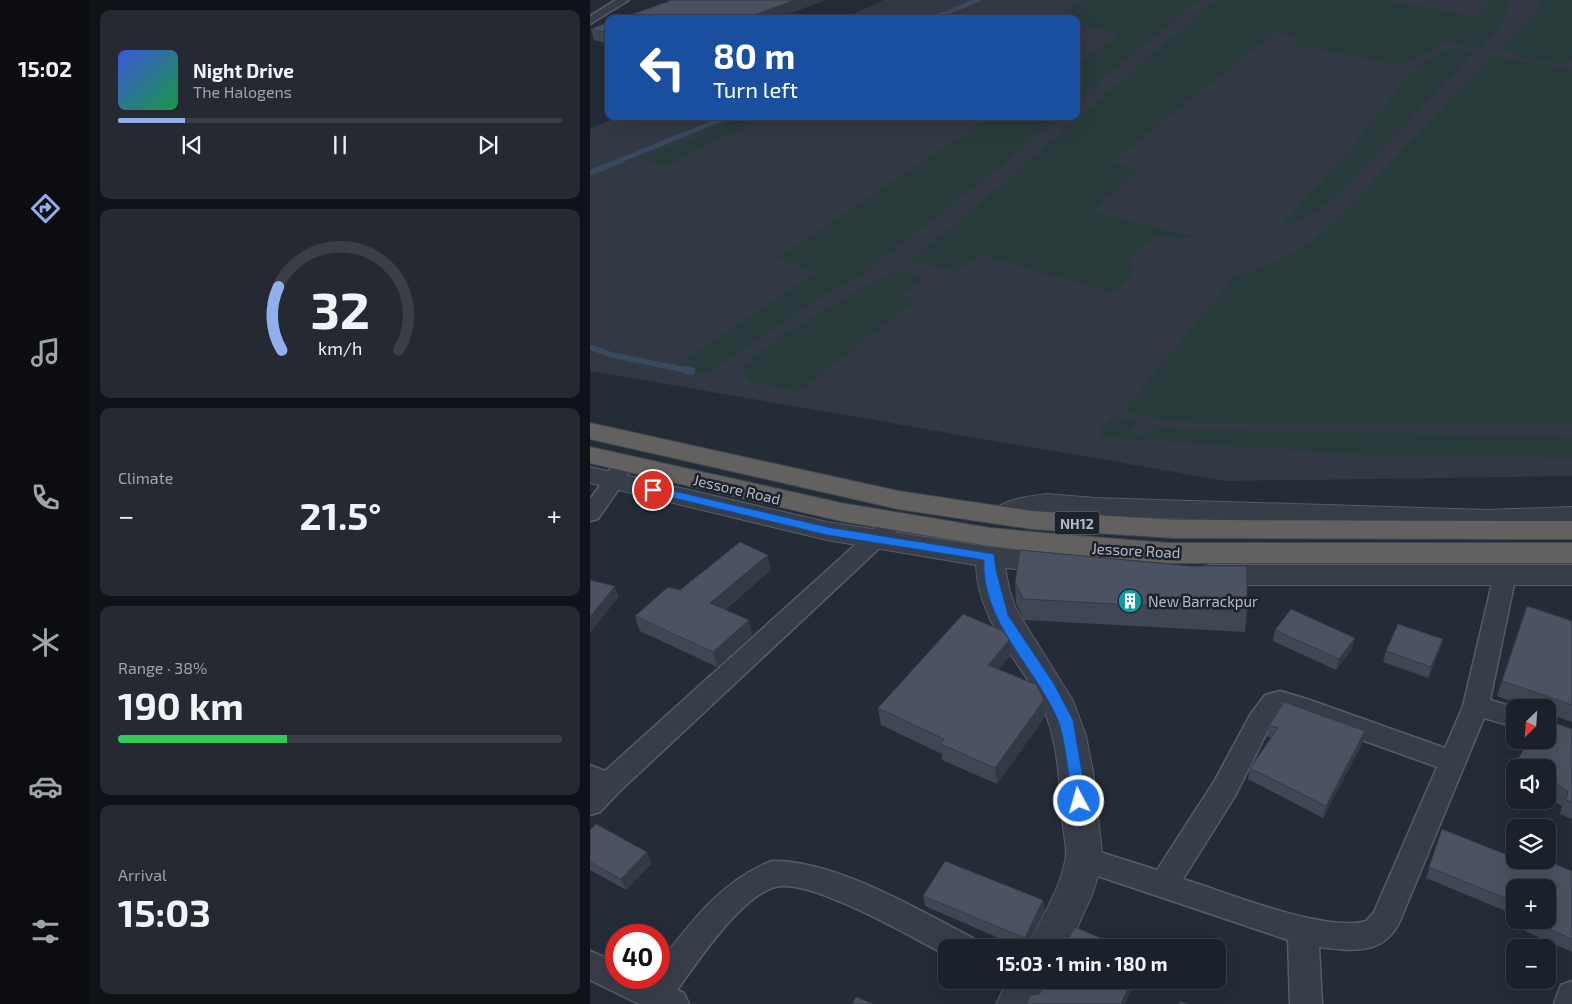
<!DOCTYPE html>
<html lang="en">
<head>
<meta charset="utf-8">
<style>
  body { margin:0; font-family:"Exo 2",sans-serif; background:#242932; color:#f1f3f6; height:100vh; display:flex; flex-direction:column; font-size:19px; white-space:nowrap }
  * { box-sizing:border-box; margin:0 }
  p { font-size:16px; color:#a0a3a8 }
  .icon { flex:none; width:28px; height:28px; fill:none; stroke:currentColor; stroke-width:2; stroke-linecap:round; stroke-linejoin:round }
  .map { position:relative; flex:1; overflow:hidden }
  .panel { display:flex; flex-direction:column; gap:10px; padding:10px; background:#0f1217; width:500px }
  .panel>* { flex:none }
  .banner { position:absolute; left:15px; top:15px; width:475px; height:105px; border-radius:10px; box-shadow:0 5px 20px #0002,0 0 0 1px #393e47; background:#1a4fa0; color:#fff; overflow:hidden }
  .needle { width:32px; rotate:205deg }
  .buttons { position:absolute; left:916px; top:699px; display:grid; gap:10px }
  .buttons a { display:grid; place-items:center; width:50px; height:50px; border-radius:10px; background:#1b212a; box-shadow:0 5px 20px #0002,0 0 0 1px #393e47; font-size:25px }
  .speed { position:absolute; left:15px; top:924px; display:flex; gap:10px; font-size:25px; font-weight:700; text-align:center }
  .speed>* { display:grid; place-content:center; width:65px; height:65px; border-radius:50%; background:#1b212a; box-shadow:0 5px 20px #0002,0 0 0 1px #393e47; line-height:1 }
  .speed .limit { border:8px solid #d22; background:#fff; color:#111 }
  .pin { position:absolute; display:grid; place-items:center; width:42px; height:42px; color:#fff; margin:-21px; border:2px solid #fff; border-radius:50%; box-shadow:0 1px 5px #0007 }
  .me { position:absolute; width:55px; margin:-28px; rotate:354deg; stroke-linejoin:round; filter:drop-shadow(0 0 4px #0008) }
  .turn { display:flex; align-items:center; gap:18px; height:105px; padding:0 25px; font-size:22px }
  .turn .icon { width:65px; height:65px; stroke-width:2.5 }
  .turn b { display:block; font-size:35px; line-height:42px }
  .big { font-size:38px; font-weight:700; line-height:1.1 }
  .panel .card { flex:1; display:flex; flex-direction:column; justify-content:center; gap:8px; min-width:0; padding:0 18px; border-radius:10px; background:#242932 }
  .panel .dial { align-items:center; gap:0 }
  .dial svg { height:130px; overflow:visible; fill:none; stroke:#393e47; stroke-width:7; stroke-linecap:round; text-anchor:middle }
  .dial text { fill:#f1f3f6; stroke:none }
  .song { display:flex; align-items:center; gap:15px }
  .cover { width:60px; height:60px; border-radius:8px; background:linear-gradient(135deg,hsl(230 70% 55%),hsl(140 70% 35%)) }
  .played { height:5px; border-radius:2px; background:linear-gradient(90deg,#90b0ed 15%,#393e47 15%) }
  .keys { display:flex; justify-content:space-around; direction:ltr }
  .heat { display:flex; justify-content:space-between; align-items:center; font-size:28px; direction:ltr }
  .charge { height:8px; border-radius:4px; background:linear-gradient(90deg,#34c759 38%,#393e47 0) }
  .trip { position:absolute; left:348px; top:939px; width:288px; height:50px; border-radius:10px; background:#1b212a; box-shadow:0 5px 20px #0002,0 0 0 1px #393e47; font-weight:700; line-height:50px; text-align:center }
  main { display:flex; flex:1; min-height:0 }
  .dock { display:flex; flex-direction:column; width:90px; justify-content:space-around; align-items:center; background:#0b0d11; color:#a0a3a8 }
  .dock .icon { width:35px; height:35px }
  .dock .on { color:#90b0ed }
  .dock b { font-size:22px; color:#f1f3f6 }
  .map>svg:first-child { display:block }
  .airport { fill:#323945 }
  .green { fill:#293a3b }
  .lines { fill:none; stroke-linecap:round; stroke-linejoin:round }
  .stream-far2 { stroke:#3b4960; stroke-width:4.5 }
  .stream-far1 { stroke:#3b4960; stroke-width:5.5 }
  .stream { stroke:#3b4960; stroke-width:8 }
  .minor-casing { stroke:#565c67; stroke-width:3 }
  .tertiary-casing { stroke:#565c67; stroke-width:2 }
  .trunk-casing { stroke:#434954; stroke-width:2 }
  .minor { fill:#383e49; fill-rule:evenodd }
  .tertiary { fill:#383e49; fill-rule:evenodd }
  .trunk { fill:#626160; fill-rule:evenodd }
  .wall { fill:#404754 }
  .shaded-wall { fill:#343a45 }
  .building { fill:#4b5362; stroke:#343a45 }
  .route { fill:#1a73e8; stroke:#114b97 }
  .labels { text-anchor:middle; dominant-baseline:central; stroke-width:5; stroke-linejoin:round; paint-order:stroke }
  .shield { fill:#1d232d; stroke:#868c97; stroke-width:1 }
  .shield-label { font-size:14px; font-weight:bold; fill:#b3b9c5 }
  .street-label { font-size:15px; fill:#b3b9c5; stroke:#1d232d }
  .poi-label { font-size:15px; fill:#b3b9c5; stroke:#1d232d; text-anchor:start }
</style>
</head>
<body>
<main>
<nav class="dock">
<b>15:02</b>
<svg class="icon on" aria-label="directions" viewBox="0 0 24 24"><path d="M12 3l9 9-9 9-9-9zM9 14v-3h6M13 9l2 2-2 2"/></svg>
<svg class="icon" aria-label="music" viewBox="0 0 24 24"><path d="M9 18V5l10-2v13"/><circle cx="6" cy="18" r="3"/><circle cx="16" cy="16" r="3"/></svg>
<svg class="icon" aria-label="phone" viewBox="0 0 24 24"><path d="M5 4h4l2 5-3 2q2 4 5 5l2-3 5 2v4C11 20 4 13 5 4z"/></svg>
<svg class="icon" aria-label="climate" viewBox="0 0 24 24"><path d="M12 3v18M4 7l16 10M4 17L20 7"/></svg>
<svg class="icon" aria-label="car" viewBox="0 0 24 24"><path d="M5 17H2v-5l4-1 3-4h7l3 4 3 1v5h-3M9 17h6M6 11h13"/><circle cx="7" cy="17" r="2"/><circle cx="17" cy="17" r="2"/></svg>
<svg class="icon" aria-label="filters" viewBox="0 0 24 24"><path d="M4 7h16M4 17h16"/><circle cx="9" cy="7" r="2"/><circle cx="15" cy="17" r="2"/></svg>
</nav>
<section class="panel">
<div class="card">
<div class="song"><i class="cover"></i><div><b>Night Drive</b><p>The Halogens</p></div></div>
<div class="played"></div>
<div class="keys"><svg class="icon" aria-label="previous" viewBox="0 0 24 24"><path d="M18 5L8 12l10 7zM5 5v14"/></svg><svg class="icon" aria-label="pause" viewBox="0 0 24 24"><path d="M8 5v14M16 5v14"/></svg><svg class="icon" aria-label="next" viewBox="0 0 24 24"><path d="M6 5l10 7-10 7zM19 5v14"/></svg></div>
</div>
<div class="card dial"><svg viewBox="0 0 100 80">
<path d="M14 69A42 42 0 1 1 86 69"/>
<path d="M14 69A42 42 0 0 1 12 30" stroke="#90b0ed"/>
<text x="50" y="56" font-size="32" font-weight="700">32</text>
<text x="50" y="72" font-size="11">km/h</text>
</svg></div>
<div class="card"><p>Climate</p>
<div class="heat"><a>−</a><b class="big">21.5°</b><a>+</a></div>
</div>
<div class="card"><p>Range · 38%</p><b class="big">190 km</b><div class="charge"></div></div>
<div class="card"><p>Arrival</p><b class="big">15:03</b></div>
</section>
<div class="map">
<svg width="982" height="1004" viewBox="0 0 982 1004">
  <rect width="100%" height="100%" fill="#242c38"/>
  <polygon class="airport" points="294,0 982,0 982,476 637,481 0,371 0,129 30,116 486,116 486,19 251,19"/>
  <g class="green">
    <polygon points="495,0 609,0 486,101 486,58 493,60 531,34 486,24 486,19 462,19"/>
    <polygon points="625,0 792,0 886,16 900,0 920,0 915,21 890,49 853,41 829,58 812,66 699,44 709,37 685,32 522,162 550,169 502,211 602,236 600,238 563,238 539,259 543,274 524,293 389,255 368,271 319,262 379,213"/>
    <path d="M 949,0 L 982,0 L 982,59 L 980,62 C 963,64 923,60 912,46 L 949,10 Z"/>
    <polygon points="864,49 878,51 882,55 746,197 716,219 701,225 691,225 751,160 823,70 855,50"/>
    <polygon points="902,56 982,70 982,425 584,422 533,411 645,276 683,264 719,244 753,213"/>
    <polygon points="150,116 173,116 76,167 48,158 104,138"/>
    <polygon points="402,116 469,116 410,167 274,273 215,307 121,372 116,374 80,370 226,273 187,258"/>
    <path d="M 308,271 L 334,278 L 310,296 L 326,300 L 208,392 L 161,382 L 153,374 L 153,367 C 198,328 254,297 308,271 Z"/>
    <polygon points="524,416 548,422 537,432 555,436 564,425 583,429 982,437 982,458 765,454 512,437 509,430"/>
  </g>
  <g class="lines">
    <g class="stream-far2">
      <polyline points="341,19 388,0"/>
      <polyline points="29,161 139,116"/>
    </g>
    <g class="stream-far1">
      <polyline points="0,173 32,160"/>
      <polyline points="0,347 22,355 101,371"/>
    </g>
    <polyline class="stream" points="96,370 101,371"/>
    <g class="minor-casing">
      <g id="minor">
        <polygon points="26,0 39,0 0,24 0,16"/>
        <polygon points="33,456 40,458 43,462 35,480 8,519 0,521 0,499 15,479 26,458"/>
        <polygon points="304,515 312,517 315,522 312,527 29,792 10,812 0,815 0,765 15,771 296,517"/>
        <path d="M 915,567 L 923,569 L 926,575 L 900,700 L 927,708 L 925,727 L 894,718 L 810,921 C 794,956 762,951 729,947 L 732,1004 L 700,1004 L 698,940 L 484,868 L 480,859 L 484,850 L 494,847 L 567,870 L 625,780 L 660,715 L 675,695 L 690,691 L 717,699 L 855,748 L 873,706 L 904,575 L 907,569 ZM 691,711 L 847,767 L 784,912 L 776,921 C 735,933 636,892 593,879 L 645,796 L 679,728 Z"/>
        <path d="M 182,861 C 245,860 327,909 383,938 L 387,948 L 356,948 L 356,955 C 323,938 215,874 182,888 C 148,901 109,960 87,990 L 94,993 L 99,1004 L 49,1004 L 0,980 L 0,951 L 26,962 L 26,978 L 69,978 L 69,964 C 100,923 132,880 182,861 Z"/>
        <polygon points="982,981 982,1004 964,1004 971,985"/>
      </g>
    </g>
    <g class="tertiary-casing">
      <g id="tertiary">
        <path d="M 0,467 L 237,522 L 400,547 L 476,556 L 481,563 L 476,570 L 466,573 L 415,568 L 420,592 L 426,609 L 483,701 L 496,736 L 503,772 L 513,861 L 502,895 L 478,948 L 437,948 C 450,919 469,892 475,861 C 478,849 474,838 473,827 C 469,782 469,730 444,690 C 420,651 387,613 386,565 L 237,540 L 0,483 Z"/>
        <path d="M 457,494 L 505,498 L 897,510 L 982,507 L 982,525 L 897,528 L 505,516 C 486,513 466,510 447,513 C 430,516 419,527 402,522 L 398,516 C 408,500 439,496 457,494 Z"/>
        <polygon points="619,565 982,565 982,585 619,585 609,582 604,575 609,568"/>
        <polygon points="418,980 460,980 448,1004 406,1004"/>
      </g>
    </g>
    <g class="trunk-casing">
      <g id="trunk">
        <polygon points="0,423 308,491 442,511 585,520 982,521 982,539 585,538 442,529 308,509 0,439"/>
        <polygon points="0,447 251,503 400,528 465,534 578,543 982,543 982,563 578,563 465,554 400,546 251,521 0,463"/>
      </g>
    </g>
    <use href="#minor" class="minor"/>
    <use href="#tertiary" class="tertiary"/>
    <use href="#trunk" class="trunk"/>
  </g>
  <g class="wall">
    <polygon points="19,22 19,44 4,40 1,29"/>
    <polygon points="181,570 135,610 159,620 162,635 127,667 50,631 45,616 90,590"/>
    <polygon points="425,582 657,611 655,632 434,620 426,603"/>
    <polygon points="937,606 982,621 982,722 962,715 962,722 982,729 982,819 970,814 972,806 958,798 958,768 925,768 925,781 920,778 925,763 958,740 958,708 941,708 907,696"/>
    <polygon points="685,630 762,649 746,670 683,641"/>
    <polygon points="419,640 420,656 409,669 454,700 455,717 407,784 352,760 352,754 291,725 288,708"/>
    <polygon points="850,650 838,678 793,662 796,651"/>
    <polygon points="679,725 775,731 773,742 733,818 658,779 660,768 681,738 677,736"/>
    <polygon points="852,829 954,870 958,861 982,871 982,952 935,931 938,920 958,920 925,888 925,915 836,878"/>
    <polygon points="0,830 57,852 61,864 36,890 0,870"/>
    <polygon points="333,896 453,900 454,911 440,939 534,948 438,948 438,944 436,948 432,948 335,906"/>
  </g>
  <g class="shaded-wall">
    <polygon points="205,0 236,0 185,19 154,19"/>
    <polygon points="178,555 181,570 124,618 120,603"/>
    <polygon points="25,586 29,597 0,633 0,617"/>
    <polygon points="159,620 162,635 127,667 123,652"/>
    <polygon points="765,638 762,649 746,670 749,659"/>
    <polygon points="853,639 850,650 838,678 841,667"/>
    <polygon points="419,640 420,656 399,681 398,665"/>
    <polygon points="454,700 455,717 407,784 405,768"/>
    <polygon points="775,731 773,742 733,818 736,806"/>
    <polygon points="57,852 61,864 36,890 31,879"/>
    <polygon points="453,900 454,911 440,940 438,939 438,944 435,948 435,938"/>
    <polygon points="542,980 546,980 535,1004 531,1004"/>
  </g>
  <g class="building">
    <polygon points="82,0 205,0 154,19 112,19 109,18 106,19 29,19"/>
    <polygon points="19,22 19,33 1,29"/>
    <polygon points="150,542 178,555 120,603 159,620 123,652 45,616 78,587 90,590"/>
    <polygon points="430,550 600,566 657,566 657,611 433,599 425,582"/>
    <polygon points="0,580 25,586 0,617"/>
    <polygon points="937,606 982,621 982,705 912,681"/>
    <polygon points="701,609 765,638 749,659 685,630"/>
    <polygon points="373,614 413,631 419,640 398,665 447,685 454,700 405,768 351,744 354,739 288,708"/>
    <polygon points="808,624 853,639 841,667 796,651"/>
    <polygon points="694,702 775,731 736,806 660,768 688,728 679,725"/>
    <polygon points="962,707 962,722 982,729 982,802 976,800 978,791 958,780 958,768 933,768 925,763 940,740 958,740 958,713"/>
    <polygon points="6,824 57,852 31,879 0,862 0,830"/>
    <polygon points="852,829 925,858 925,860 929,860 955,870 958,861 982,871 982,939 939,920 958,920 958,888 925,888 925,902 839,867"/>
    <polygon points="355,861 453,900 435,938 333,896"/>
    <polygon points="485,927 534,948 458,948 438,939 478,939"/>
    <polygon points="456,980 542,980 531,1004 436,1004 441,995 449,994"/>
    <polygon points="266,997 284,1004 262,1004"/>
    <polygon points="590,1001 597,1004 589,1004"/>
  </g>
  <path class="route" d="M 63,486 L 237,527 L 404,554 L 406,570 L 418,615 L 464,684 L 483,720 L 497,801 L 494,805 L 489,807 L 484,805 L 482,801 C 479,780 475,735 467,718 C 444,666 391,620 394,560 L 237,535 L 59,492 L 58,490 Z"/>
  <defs>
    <g id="building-disc" transform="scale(1.25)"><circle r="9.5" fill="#0f9aa8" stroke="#1d232d"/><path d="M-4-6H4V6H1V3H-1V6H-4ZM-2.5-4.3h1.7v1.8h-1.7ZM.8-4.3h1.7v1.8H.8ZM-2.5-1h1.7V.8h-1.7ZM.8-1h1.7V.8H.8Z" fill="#fff"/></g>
  </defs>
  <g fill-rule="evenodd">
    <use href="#building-disc" x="540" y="601"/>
  </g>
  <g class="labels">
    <rect class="shield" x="464.5" y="511.5" width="45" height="23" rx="4"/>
    <g class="shield-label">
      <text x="487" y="523">NH12</text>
    </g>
    <g class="street-label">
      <text transform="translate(147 489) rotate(13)">Jessore Road</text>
      <text transform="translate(546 550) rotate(3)">Jessore Road</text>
    </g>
    <g class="poi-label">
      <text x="558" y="601">New Barrackpur</text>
    </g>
  </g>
</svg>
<div class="buttons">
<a><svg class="needle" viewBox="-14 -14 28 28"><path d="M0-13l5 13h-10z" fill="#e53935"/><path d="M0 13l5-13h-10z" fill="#a0a3a8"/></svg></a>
<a><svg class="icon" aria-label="sound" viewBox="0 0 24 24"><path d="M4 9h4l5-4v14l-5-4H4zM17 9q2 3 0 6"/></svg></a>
<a><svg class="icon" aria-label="layers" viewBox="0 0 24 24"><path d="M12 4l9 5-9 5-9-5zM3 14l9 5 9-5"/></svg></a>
<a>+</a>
<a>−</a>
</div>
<div class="speed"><div class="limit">40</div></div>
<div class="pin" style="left:63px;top:490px;background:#d93025"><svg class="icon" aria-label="arrive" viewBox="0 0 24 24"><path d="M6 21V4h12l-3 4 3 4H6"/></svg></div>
<svg class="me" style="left:489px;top:801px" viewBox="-20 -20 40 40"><circle r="17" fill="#1a73e8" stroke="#fff" stroke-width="3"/><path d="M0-11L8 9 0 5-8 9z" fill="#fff"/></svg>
<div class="trip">15:03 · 1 min · 180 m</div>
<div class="banner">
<div class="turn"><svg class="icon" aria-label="left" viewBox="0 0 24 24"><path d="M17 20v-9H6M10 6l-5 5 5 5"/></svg><div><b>80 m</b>Turn left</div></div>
</div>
</div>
</main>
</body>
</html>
